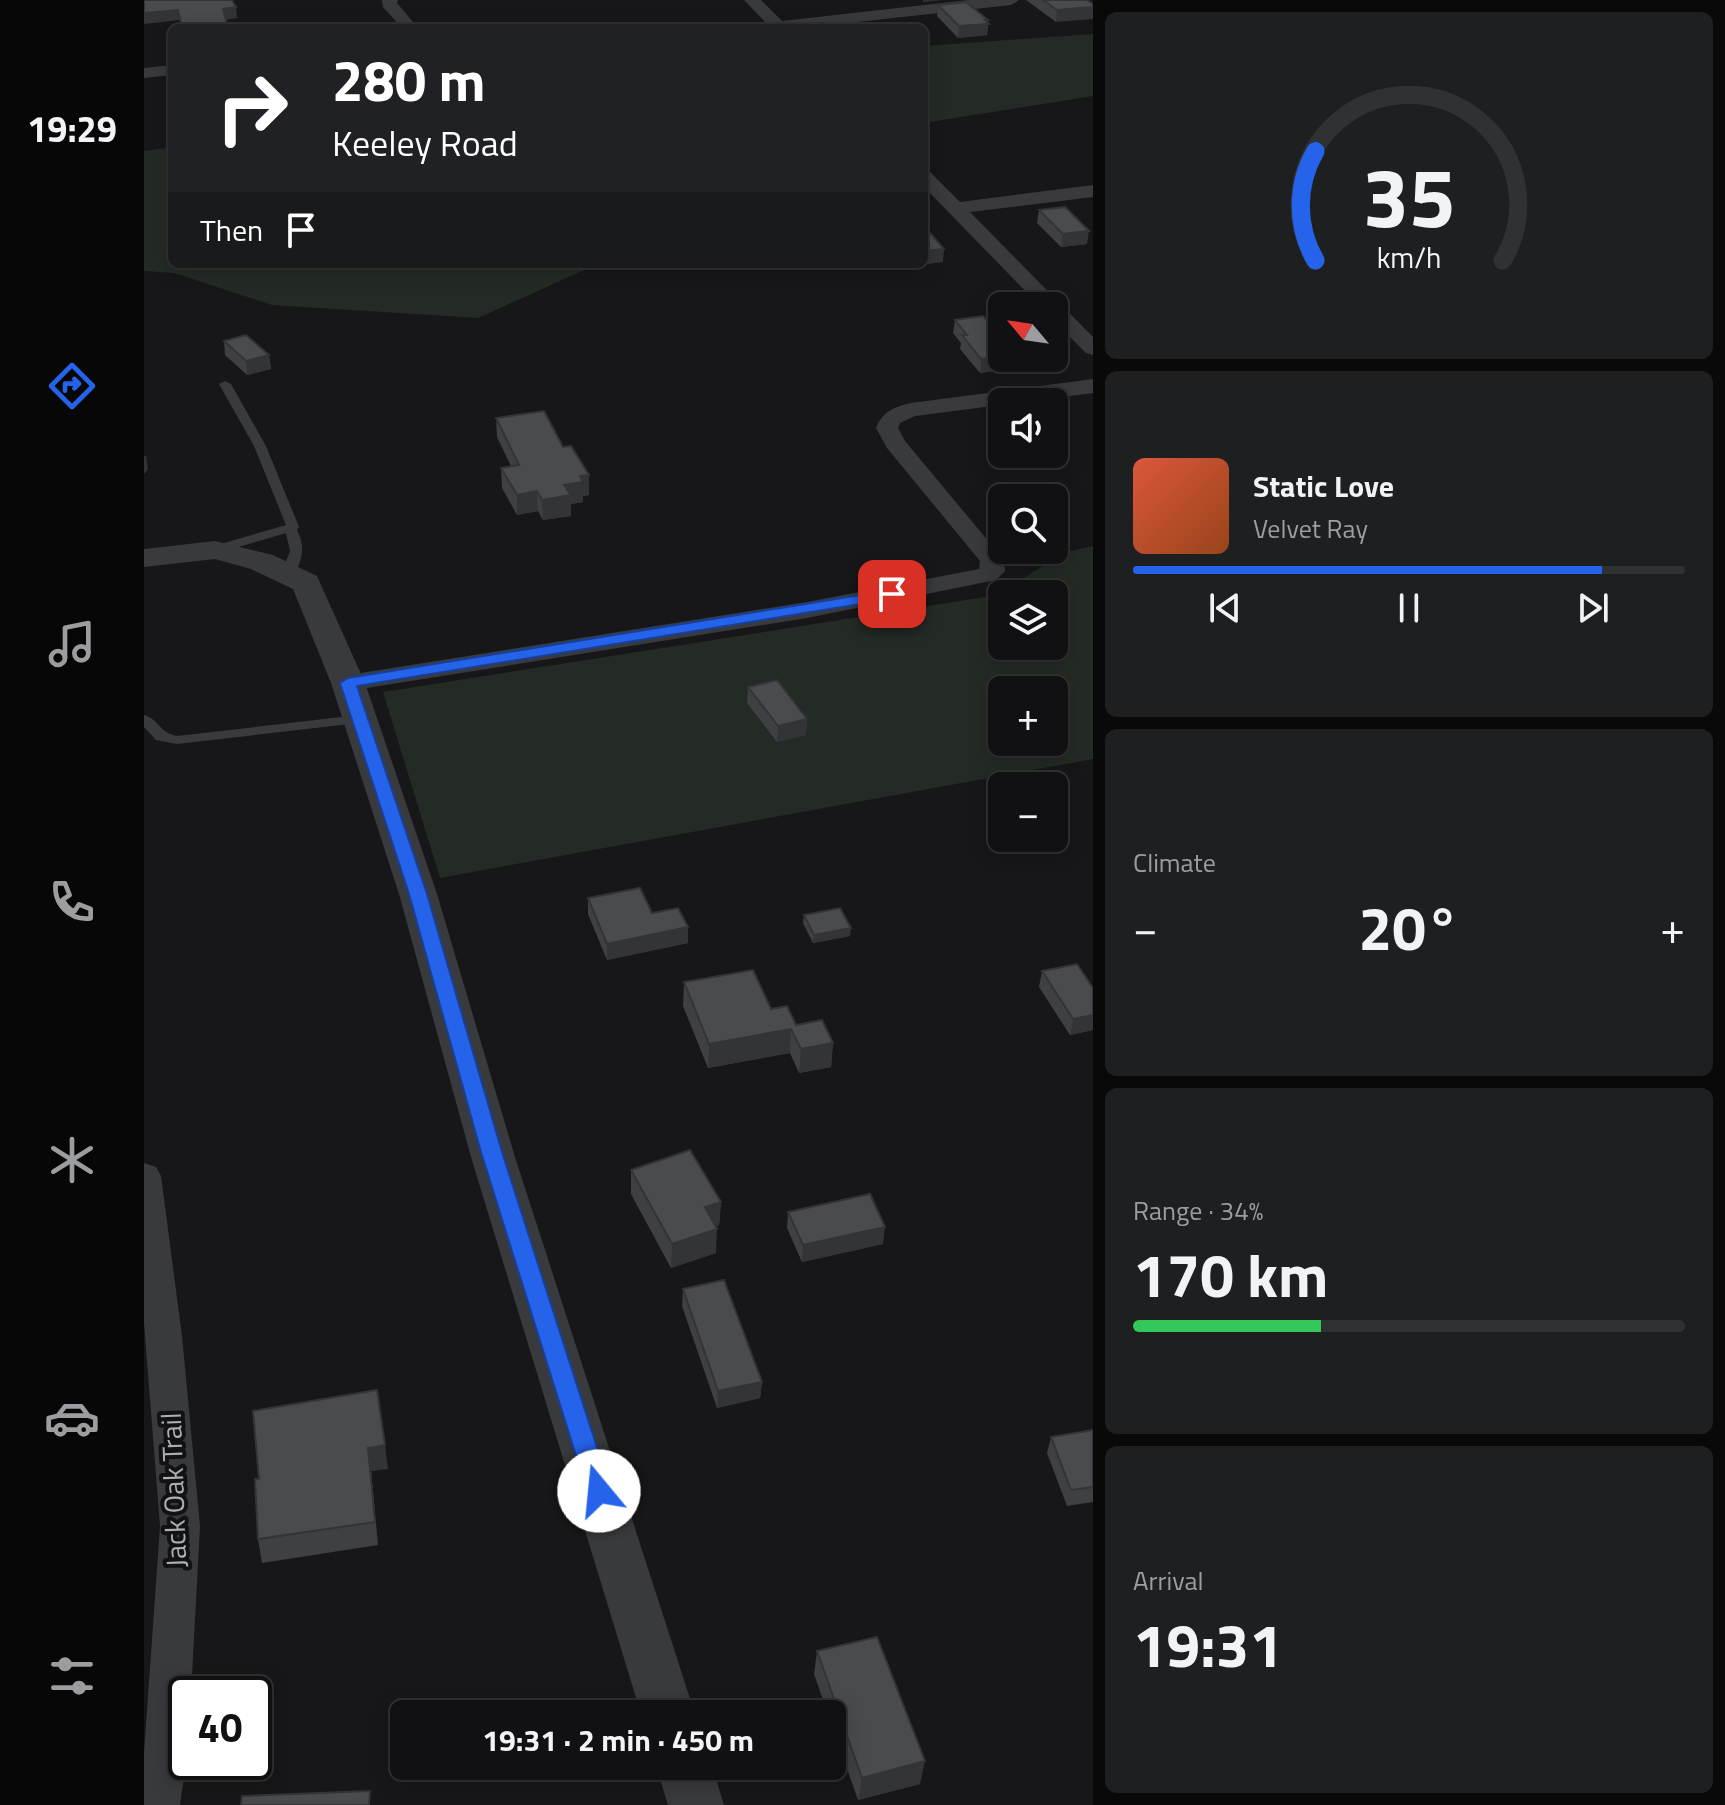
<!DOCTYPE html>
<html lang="en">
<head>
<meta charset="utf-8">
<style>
  body { margin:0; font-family:"Titillium Web",sans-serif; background:#1e1f21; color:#f1f3f6; height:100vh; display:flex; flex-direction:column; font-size:30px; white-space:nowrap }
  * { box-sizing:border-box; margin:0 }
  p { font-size:26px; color:#9c9da0 }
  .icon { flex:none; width:44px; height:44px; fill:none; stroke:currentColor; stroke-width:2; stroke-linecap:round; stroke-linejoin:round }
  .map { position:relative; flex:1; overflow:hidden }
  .panel { display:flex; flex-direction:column; gap:12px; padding:12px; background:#09090a; width:632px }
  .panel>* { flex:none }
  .banner { position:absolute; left:24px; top:24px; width:760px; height:244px; border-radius:12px; box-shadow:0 4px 20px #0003,0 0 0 2px #303133; background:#202124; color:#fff; overflow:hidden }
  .needle { width:52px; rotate:299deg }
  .buttons { position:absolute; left:844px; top:292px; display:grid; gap:16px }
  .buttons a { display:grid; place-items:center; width:80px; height:80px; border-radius:12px; background:#111113; box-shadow:0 4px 20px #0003,0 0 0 2px #303133; font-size:40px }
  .speed { position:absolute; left:24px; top:1676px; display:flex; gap:16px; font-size:40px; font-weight:700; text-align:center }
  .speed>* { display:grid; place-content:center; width:104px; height:104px; border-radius:50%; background:#111113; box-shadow:0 4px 20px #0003,0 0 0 2px #303133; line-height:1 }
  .speed .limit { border:4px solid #111; border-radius:12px; background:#fff; color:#111 }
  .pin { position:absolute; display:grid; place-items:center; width:68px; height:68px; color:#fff; margin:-34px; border-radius:16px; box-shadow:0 4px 12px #0006 }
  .me { position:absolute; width:88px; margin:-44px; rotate:343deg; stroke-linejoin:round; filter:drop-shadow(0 0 6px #0008) }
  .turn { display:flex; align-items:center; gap:28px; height:168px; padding:0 32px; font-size:36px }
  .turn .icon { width:104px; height:104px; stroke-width:2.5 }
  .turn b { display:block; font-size:56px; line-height:68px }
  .then { display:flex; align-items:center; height:76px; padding:0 32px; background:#0003; gap:16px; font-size:30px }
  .big { font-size:60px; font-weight:700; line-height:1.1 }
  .panel .tile { flex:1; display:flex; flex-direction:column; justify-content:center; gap:12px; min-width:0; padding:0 28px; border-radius:12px; background:#1e1f21 }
  .panel .dial { align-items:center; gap:0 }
  .dial svg { height:208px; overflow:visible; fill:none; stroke:#303133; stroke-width:7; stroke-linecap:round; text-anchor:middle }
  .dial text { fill:#f1f3f6; stroke:none }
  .song { display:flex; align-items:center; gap:24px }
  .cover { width:96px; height:96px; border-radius:12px; background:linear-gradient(135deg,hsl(10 70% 55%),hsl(20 70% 35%)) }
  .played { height:8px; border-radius:4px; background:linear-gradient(90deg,#2563eb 85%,#303133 85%) }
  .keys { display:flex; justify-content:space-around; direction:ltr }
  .heat { display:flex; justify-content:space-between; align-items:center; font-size:44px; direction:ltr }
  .charge { height:12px; border-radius:6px; background:linear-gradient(90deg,#34c759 34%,#303133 0) }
  .trip { position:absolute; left:246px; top:1700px; width:456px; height:80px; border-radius:12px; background:#111113; box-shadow:0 4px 20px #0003,0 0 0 2px #303133; font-weight:700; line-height:80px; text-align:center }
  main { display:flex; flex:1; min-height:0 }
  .dock { display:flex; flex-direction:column; width:144px; justify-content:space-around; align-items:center; background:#070708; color:#9c9da0 }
  .dock .icon { width:56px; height:56px }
  .dock .current { color:#2563eb }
  .dock b { font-size:36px; color:#f1f3f6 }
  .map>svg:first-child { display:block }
  .green { fill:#242a24; fill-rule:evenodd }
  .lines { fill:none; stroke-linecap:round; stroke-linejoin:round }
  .service { fill:#393a3d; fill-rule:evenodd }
  .minor { fill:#393a3d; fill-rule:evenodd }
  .tertiary { fill:#393a3d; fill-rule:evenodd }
  .wall { fill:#3f4043 }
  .shaded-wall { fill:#333437 }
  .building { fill:#494b4e; stroke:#333437; stroke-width:2 }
  .route { fill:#2563eb; stroke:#184099; stroke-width:2 }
  .labels { text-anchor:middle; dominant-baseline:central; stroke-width:8; stroke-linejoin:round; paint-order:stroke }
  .near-street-label { font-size:28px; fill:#abb0b7; stroke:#121214 }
</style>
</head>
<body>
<main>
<nav class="dock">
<b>19:29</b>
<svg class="icon current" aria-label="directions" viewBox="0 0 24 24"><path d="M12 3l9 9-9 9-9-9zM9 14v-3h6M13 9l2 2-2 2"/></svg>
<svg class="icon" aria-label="music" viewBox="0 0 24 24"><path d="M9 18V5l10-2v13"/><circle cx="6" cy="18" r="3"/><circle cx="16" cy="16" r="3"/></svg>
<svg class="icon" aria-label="phone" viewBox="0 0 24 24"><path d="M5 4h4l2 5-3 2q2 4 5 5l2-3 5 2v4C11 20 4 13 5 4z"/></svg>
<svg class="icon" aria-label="climate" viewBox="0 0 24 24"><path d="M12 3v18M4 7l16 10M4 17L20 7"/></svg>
<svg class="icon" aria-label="car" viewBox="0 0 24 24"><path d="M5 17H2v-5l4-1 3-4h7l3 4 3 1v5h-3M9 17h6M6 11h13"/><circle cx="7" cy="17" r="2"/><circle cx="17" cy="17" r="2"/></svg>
<svg class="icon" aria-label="filters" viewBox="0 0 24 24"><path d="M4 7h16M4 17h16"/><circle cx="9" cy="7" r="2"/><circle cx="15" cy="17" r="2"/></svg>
</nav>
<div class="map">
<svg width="949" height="1805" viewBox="0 0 949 1805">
  <rect width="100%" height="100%" fill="#171719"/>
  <g class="green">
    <polygon points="949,34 949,96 780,123 780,46"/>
    <polygon points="28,147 28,264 449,266 334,318 128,305 30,273 0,271 0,151"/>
    <path d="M 949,546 L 949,759 L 296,878 L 239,692 L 854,595 L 918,553 ZM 858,594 L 910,594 L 910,646 L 858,646 ZM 858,690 L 910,690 L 910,742 L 858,742 Z"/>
  </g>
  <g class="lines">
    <g class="service">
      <path d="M 81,381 L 87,384 L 122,446 L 155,527 L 153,530 C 162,547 158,561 149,577 L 139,577 L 137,574 L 146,551 L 142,533 L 71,554 L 65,550 L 66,547 L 142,525 L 110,446 L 75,384 Z"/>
      <path d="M 0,715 C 15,719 14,732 33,736 L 215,715 L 222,719 L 215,723 L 33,744 L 12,740 L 0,727 Z"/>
    </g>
    <g class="minor">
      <polygon points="238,0 254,0 253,3 274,28 258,28 239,7"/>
      <polygon points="600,0 617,0 638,21 825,0 875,0 867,5 659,28 627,28"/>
      <polygon points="28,65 28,75 0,78 0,68"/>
      <polygon points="780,171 786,172 816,202 949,185 949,197 826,212 949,337 949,355 942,353 910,321 910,306 896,306 780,187"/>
      <path d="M 949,379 L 949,393 L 771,416 L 756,423 L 754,428 L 761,441 L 860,560 L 861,571 L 852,580 L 663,618 L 204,691 L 195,689 L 191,683 L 195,677 L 204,675 L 663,602 L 835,569 L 836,561 L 743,448 L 732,428 C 739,411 750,407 767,403 Z"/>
      <polygon points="0,1163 12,1167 17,1176 38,1336 56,1526 47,1694 42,1694 42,1762 36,1805 0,1805 0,1753 16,1526 0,1323"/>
    </g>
    <g class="tertiary">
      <polygon points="71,541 129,555 173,576 221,683 293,894 371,1157 551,1714 497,1714 327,1157 255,894 187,683 149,589 107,569 71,559 0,567 0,549"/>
      <polygon points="512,1766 568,1766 580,1805 524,1805"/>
    </g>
  </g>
  <g class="wall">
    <polygon points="882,0 943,0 912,22"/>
    <polygon points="794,5 844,23 843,35 814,38 793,16"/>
    <polygon points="895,210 943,244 917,247 893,223"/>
    <polygon points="811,320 858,358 872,358 870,368 836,373 816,349 817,343 809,333"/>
    <polygon points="80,341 125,355 127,369 103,375 81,355"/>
    <polygon points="352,418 419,447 445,475 445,495 439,496 439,502 427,504 427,516 399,520 394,511 373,515 358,488 357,468 367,466 353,437"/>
    <polygon points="604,687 663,719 662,735 633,742 603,703"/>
    <polygon points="444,898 508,913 544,943 463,960 444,914"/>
    <polygon points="660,915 706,936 669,943 659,923"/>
    <polygon points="898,971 949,988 949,1030 926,1035 895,987"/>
    <polygon points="540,982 627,1009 652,1025 689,1043 687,1067 655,1073 646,1053 564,1068 539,1006"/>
    <polygon points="487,1170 577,1202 575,1225 572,1227 572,1253 527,1268 487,1194"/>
    <polygon points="644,1212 739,1244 658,1262 643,1228"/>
    <polygon points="539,1289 618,1382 616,1398 573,1408 538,1306"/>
    <polygon points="949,1430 949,1502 923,1506 903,1453 907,1437"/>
    <polygon points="244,1469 227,1471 234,1545 118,1563 114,1539 111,1479"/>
    <polygon points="673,1651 776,1784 714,1800 688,1726 688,1714 684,1714 670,1674"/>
  </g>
  <g class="shaded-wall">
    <polygon points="779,0 798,0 779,2"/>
    <polygon points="92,7 93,18 81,20 79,9"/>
    <polygon points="949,7 949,19 912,22 913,10"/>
    <polygon points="34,10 36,20 0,24 0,13"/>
    <polygon points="841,20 844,20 843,35 814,38 815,26"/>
    <polygon points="945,231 943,244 917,247 919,234"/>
    <polygon points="800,249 799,262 769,266 769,264 780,264 780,251"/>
    <polygon points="125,355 127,369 103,375 102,361"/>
    <polygon points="858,356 858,358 872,358 870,368 836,373 837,359"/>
    <polygon points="2,455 4,469 0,474 0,457"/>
    <polygon points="445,475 445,495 439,496 439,502 427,504 427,516 399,520 398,500 436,476"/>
    <polygon points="393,491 394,511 373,515 373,495"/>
    <polygon points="663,719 662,735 633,742 634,726"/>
    <polygon points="544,927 544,943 463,960 463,944"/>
    <polygon points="707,928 706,936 669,943 670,935"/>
    <polygon points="949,1015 949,1030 926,1035 929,1019"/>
    <polygon points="647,1029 646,1053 564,1068 565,1044"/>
    <polygon points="689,1043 687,1067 655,1073 657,1049"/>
    <polygon points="577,1202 575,1225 560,1231 561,1207"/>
    <polygon points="741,1227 739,1244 658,1262 659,1245"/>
    <polygon points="573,1229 572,1253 527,1268 528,1244"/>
    <polygon points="618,1382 616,1398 573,1408 574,1391"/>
    <polygon points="241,1445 244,1469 227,1471 234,1545 224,1448"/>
    <polygon points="781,1761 776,1784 714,1800 718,1778"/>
  </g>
  <g class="building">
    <polygon points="0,0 88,0 92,7 79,9 84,28 38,28 34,10 0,13"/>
    <polygon points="899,0 943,0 949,4 949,7 913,10"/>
    <polygon points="822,2 844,20 841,20 845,24 815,26 794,5"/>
    <polygon points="921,207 945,231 919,234 895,210"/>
    <polygon points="780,226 800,249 780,251"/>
    <polygon points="839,316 858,338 858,356 837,359 818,335 823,335 811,320"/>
    <polygon points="102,335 125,355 102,361 80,341"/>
    <polygon points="400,411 419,447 427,446 445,475 436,476 439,482 420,485 427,495 398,500 393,491 373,495 357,468 375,465 352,418"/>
    <polygon points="633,680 663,719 634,726 604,687"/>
    <polygon points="496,888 508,913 534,908 544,927 463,944 444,898"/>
    <polygon points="696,908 707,928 670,935 660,915"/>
    <polygon points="933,964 949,988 949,1015 929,1019 898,971"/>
    <polygon points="609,970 627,1009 643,1006 652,1025 678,1020 689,1043 657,1049 647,1029 565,1044 540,982"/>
    <polygon points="546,1150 577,1202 561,1207 573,1229 528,1244 487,1170"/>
    <polygon points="726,1194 741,1227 659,1245 644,1212"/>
    <polygon points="580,1280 618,1382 574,1391 539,1289"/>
    <polygon points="233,1390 241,1445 224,1448 231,1522 114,1539 111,1479 115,1479 109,1411"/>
    <polygon points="949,1430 949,1487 927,1490 907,1437"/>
    <polygon points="733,1637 781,1761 718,1778 673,1651"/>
    <polygon points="226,1791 225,1805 97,1805 98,1796"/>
  </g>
  <polygon class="route" points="748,590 753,591 753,598 213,686 283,894 358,1152 467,1491 463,1498 455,1501 447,1498 443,1491 337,1152 265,894 196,683 204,678"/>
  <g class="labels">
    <g class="near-street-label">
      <text transform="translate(29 1490) rotate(-92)">Jack Oak Trail</text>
    </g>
  </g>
</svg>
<div class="buttons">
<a><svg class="needle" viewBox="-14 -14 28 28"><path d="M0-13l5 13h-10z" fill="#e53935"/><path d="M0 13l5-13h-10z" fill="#9c9da0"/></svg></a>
<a><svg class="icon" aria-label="sound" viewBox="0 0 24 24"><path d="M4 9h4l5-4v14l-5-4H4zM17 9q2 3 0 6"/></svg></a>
<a><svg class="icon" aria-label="search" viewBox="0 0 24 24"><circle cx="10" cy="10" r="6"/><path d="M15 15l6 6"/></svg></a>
<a><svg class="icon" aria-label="layers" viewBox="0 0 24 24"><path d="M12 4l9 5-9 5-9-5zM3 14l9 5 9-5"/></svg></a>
<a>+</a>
<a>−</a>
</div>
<div class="speed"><div class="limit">40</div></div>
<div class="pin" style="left:748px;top:594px;background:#d93025"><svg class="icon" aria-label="arrive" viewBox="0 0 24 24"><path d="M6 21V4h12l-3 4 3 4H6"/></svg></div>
<svg class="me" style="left:455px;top:1491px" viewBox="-20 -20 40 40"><circle r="19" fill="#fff"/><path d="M0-13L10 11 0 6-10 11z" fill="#2563eb"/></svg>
<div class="trip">19:31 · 2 min · 450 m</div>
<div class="banner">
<div class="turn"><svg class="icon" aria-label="right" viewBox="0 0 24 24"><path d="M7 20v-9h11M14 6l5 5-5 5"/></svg><div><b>280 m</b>Keeley Road</div></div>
<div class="then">Then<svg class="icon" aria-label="arrive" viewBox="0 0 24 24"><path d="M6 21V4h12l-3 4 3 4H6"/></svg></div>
</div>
</div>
<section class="panel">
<div class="tile dial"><svg viewBox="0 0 100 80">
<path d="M14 69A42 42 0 1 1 86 69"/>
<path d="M14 69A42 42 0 0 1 14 27" stroke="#2563eb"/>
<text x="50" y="56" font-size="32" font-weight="700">35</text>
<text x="50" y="72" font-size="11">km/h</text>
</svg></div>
<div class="tile">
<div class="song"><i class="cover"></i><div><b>Static Love</b><p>Velvet Ray</p></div></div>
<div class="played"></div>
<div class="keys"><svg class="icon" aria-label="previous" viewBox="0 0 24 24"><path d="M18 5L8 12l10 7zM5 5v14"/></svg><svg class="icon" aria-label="pause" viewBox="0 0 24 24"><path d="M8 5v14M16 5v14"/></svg><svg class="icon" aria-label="next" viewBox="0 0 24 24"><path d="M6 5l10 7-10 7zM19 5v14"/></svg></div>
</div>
<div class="tile"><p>Climate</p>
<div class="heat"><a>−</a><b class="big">20°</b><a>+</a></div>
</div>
<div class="tile"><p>Range · 34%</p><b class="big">170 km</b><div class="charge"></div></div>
<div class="tile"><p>Arrival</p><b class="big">19:31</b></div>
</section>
</main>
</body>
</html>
